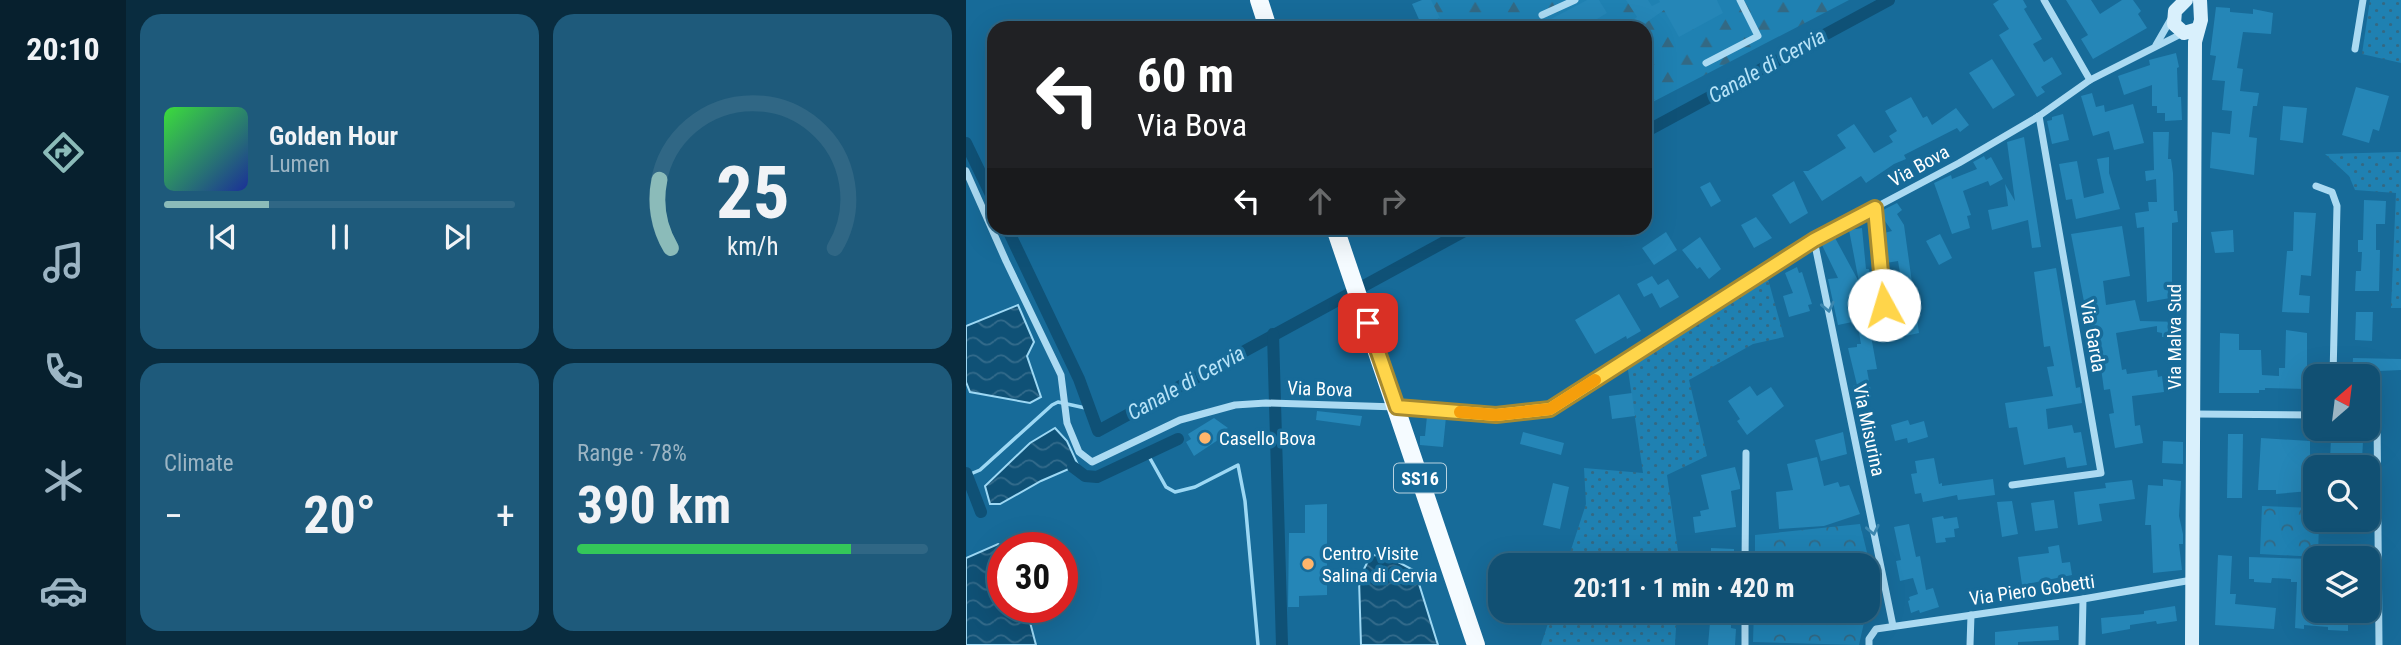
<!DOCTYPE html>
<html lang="en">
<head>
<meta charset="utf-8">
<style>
  body { margin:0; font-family:"Roboto Condensed",sans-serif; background:#1e5a7b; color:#f1f3f6; height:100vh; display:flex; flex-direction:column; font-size:26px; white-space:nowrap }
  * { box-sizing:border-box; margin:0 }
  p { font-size:23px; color:#9cb5c4 }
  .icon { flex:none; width:38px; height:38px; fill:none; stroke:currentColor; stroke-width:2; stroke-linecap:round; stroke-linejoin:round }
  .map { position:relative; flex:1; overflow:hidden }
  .drawer { display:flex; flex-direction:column; gap:14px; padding:14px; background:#092c3f; width:840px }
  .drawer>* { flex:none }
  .guide { position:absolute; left:21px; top:21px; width:665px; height:214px; border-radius:21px; box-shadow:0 7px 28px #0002,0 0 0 2px #306785; background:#202124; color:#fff; overflow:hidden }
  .needle { width:46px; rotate:28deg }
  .controls { position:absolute; left:1337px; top:364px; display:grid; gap:14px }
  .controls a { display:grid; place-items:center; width:77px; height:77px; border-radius:14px; background:#115073; box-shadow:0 7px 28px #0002,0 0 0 2px #306785; font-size:35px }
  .speed { position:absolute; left:21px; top:532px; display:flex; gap:14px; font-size:35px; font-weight:700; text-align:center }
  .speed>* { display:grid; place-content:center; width:91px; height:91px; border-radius:50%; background:#115073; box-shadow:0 7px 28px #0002,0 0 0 2px #306785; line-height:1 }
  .speed .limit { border:10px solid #d22; background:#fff; color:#111 }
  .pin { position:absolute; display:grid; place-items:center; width:60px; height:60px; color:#fff; margin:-30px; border-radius:14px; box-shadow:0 4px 10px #0006 }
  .me { position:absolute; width:77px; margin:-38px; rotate:354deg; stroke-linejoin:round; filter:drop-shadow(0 0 5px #0008) }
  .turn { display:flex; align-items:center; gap:24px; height:147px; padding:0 35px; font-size:32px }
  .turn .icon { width:91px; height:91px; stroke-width:2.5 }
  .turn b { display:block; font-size:49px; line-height:60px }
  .lanes { display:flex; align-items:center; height:66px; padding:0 35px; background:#0003; justify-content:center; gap:35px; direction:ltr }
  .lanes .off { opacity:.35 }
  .big { font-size:52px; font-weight:700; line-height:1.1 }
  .drawer .card { flex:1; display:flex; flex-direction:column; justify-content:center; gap:10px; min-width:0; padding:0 24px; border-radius:21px; background:#1e5a7b }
  .drawer .dial { align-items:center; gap:0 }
  .dial svg { height:182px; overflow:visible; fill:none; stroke:#306785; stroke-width:7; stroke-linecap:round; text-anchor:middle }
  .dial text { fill:#f1f3f6; stroke:none }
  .song { display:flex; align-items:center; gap:21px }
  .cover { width:84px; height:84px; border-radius:10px; background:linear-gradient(135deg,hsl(120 70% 55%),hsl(230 70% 35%)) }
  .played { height:7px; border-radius:4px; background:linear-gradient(90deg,#8bbbb9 30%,#306785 30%) }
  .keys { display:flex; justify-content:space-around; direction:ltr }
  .heat { display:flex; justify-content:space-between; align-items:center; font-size:38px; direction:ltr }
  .charge { height:10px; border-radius:5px; background:linear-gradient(90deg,#34c759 78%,#306785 0) }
  .drawer .tiles { flex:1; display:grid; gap:14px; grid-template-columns:repeat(2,1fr) }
  .trip { position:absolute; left:522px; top:553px; width:392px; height:70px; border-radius:21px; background:#115073; box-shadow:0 7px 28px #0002,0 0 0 2px #306785; font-weight:700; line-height:70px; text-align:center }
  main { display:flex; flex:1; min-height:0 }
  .dock { display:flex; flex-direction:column; width:126px; justify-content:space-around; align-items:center; background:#07202e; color:#9cb5c4 }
  .dock .icon { width:49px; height:49px }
  .dock .current { color:#8bbbb9 }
  .dock b { font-size:32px; color:#f1f3f6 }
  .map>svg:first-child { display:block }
  .grass { fill:url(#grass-dots) }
  .forest { fill:url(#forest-firs) }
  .park { fill:url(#park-crowns) }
  .water { fill:url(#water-waves); stroke:#9dd8f4; stroke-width:2 }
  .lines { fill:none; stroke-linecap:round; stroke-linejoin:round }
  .stream { stroke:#9dd8f4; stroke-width:3.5 }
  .canal { stroke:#0f5176; stroke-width:12 }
  .building { fill:#2586b7 }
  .street { stroke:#abdaf2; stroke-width:7 }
  .secondary { stroke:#d9f0fc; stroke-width:14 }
  .primary { stroke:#f5fbff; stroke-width:18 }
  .oneway { stroke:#3c87af }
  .route-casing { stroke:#a68a30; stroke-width:18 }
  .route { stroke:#ffd54a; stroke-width:12 }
  .slow { stroke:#f59e0b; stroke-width:12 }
  .poi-dot { fill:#ffb56b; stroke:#176b99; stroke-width:2.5 }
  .labels { text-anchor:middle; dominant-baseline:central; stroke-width:7; stroke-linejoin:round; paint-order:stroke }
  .shield { fill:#176b99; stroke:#b9d3e0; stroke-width:2 }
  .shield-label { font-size:18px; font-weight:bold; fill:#fff }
  .street-label { font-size:19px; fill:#fff; stroke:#176b99 }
  .poi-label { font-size:19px; fill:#fff; stroke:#176b99; text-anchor:start }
  .water-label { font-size:21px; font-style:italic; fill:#b7e3f8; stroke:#176b99 }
</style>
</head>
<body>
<main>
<nav class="dock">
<b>20:10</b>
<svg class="icon current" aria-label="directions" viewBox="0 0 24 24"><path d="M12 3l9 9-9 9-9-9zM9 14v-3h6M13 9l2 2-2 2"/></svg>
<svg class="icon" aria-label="music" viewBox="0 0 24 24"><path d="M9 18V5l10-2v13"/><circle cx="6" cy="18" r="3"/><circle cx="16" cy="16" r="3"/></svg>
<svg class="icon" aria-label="phone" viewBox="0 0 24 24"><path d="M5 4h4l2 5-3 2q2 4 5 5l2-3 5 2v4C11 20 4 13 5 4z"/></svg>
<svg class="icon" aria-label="climate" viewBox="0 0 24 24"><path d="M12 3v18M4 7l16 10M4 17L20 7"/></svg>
<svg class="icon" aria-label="car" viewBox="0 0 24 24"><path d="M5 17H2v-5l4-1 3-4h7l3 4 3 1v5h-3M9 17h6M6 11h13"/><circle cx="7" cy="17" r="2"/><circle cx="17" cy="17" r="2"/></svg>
</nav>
<section class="drawer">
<div class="tiles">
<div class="card">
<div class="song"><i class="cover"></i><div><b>Golden Hour</b><p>Lumen</p></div></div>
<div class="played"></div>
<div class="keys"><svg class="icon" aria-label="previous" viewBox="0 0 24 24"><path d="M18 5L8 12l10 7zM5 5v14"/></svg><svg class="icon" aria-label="pause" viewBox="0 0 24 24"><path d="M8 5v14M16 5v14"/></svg><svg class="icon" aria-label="next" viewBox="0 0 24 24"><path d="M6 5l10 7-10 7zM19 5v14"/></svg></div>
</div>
<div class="card dial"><svg viewBox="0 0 100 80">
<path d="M14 69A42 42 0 1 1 86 69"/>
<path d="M14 69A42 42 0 0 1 9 39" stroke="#8bbbb9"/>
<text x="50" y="56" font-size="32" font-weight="700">25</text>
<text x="50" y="72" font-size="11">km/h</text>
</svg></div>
<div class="card"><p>Climate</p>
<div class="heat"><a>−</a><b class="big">20°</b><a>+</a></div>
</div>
<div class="card"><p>Range · 78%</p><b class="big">390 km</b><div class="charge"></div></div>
</div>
</section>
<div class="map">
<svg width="1435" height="645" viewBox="0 0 1435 645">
  <defs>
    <pattern id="grass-dots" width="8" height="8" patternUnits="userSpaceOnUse" patternTransform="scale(1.75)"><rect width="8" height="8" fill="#1f81b2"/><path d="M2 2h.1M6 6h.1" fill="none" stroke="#336984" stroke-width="1.8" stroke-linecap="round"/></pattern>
    <pattern id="forest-firs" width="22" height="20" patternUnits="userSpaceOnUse" patternTransform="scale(1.75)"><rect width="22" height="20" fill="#1f81b2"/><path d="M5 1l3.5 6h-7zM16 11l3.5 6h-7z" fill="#336984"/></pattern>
    <pattern id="park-crowns" width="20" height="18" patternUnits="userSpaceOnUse" patternTransform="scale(1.75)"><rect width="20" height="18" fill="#1f81b2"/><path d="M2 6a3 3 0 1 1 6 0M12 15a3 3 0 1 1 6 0" fill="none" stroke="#336984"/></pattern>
    <pattern id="water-waves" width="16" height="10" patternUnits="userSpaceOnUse" patternTransform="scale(1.75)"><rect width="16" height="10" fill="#0f5176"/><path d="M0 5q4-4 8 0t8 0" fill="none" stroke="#336b8b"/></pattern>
  </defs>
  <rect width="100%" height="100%" fill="#176b99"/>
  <g class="grass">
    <polygon points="1404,0 1435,0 1435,63 1396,54"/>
    <polygon points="1435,152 1435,308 1425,308 1430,193 1389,190 1383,176 1359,154"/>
    <polygon points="802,279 818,337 787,344 723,380 741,456 701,475 714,565 600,565 620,504 618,468 677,473 661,363"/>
    <polygon points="586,611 711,611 709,645 575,645"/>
  </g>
  <polygon class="forest" points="463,0 883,0 679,106 679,28 478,28"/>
  <g class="park">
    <polygon points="1296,506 1349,508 1349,520 1353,520 1352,557 1294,554"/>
    <polygon points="894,524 913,601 902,603 905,617 899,618 893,645 787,642 788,611 901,611 901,565 789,565 789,535"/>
  </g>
  <g class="water">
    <polygon points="52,305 68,342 61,356 75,397 64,403 4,392 0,382 0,326"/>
    <polygon points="89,428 101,441 112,465 75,481 34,504 24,504 19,486 64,443"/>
    <polygon points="32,544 40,548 37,548 37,607 60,607 70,645 0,645 0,558"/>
    <polygon points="405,555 421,556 449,571 472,645 395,645 393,579"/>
  </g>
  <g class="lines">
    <g class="stream">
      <polyline points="181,453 200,487 209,492 229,487 272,465 279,501 292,645"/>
      <polyline points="0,476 14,470 86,405 92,402 124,409"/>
    </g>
    <g class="canal">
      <polyline points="679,132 923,0"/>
      <polyline points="0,143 28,201"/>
      <polyline points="41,228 113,379 132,431 504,228"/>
      <polyline points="307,334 316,645"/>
      <polyline points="107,467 119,476 131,477 212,439"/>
      <polyline points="0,473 15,512"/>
    </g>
  </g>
  <g class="building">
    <polygon points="456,0 465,0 474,18 456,26 446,4"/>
    <polygon points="621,0 633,0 641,13 616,28 589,28 585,19"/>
    <polygon points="660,0 682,0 686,6 694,2 693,0 751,0 757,13 713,37 698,10 674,27 668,19 671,17"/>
    <polygon points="1033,0 1057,0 1061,7 1058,9 1076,39 1067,44 1078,62 1086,57 1096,74 1075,87 1079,92 1071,97 1033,35 1043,29 1027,4"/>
    <polygon points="1100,0 1125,0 1134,14 1156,0 1167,0 1175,11 1172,14 1181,28 1127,59 1115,39 1122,35"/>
    <polygon points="1250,7 1264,8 1264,12 1287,14 1287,9 1307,13 1305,34 1277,32 1271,68 1277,69 1274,91 1293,93 1291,106 1287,106 1283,137 1291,138 1288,175 1244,168 1246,132 1264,134 1266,111 1256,110 1259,81 1246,80 1250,56 1244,55"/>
    <polygon points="1210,53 1213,67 1211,68 1212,97 1215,97 1216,120 1199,121 1199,113 1191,113 1191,106 1186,106 1186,85 1158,95 1152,76 1184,65 1183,60"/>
    <polygon points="1026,59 1049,95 1027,109 1003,73"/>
    <polygon points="1390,87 1423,96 1413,131 1407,129 1403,143 1376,135"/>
    <polygon points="1126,93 1130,107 1138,105 1139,112 1167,104 1178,143 1148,150 1143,131 1127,136 1115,96"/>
    <polygon points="945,97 957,118 961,116 966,125 990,108 1003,125 994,132 991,128 938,155 940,159 928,164 900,183 895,176 856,201 837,171 842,171 880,148 871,135 888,124 908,153 927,142 923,136 931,131 919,111"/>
    <polygon points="1317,106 1341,108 1337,143 1314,140"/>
    <polygon points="1097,114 1103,140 1086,144 1081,121 1086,120 1086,117"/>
    <polygon points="1187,132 1203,132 1202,159 1205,159 1207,173 1208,211 1211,211 1212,222 1206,223 1206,284 1215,283 1216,296 1181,302 1178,227 1171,228 1169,213 1183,211 1182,202 1191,202 1190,179 1180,181 1179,171 1188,170"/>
    <polygon points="1058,137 1075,247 1066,248 1062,220 1026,230 1022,210 1042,206 1039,184 1049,201 1041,142"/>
    <polygon points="1018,156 1020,160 1025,157 1037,179 1024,186 1022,181 997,191 1005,215 1001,216 1004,228 986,234 968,183 985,175 986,179 1011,169 1007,162"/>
    <polygon points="1143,157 1143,173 1154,209 1110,219 1106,199 1100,200 1093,164 1111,161 1118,198 1138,193 1131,159"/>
    <polygon points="828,181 842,213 824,224 806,195"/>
    <polygon points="744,182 755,201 745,207 734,187"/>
    <polygon points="1398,200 1420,201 1419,224 1410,224 1410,250 1414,250 1413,291 1389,291 1390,271 1395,271 1396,252 1392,252 1392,240 1397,240"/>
    <polygon points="931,203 936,210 931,214 938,225 953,333 939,336 930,286 936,285 932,261 920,263 919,250 921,250 918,233 926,231 916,217 915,211"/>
    <polygon points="1328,212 1350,213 1345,276 1335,275 1333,295 1344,296 1343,313 1316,312 1321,251 1327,251"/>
    <polygon points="790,217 806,238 788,248 775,225"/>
    <polygon points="1156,226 1164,276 1137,281 1140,305 1169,300 1174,321 1216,322 1216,338 1196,337 1196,333 1191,332 1191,326 1150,333 1156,370 1160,369 1161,374 1191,370 1192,377 1196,376 1198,392 1166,396 1169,426 1174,425 1177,443 1149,448 1143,414 1148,413 1144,389 1138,390 1131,338 1125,338 1105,234"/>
    <polygon points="896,228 900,269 903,269 914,317 906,319 908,336 905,336 911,369 901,370 906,397 890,400 887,386 891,385 882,348 891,347 891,344 895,344 891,321 872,325 862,279 872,278 855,243 868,236 893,282 883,230"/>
    <polygon points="1267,230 1268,252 1249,253 1245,232"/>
    <polygon points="700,232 711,250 688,265 676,248"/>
    <polygon points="974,234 986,258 973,265 960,241"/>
    <polygon points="734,237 755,269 743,279 734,267 731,269 716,250"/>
    <polygon points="831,267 833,273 836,272 846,304 842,305 844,311 823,317 817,296 827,293 819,273"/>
    <polygon points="1090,268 1110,388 1114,387 1116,403 1080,409 1082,429 1106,425 1108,433 1115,432 1121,465 1101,468 1099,457 1058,465 1051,427 1043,428 1039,403 1087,396 1081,367 1088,366 1084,346 1078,347 1068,272"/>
    <polygon points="686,276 692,285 702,279 713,297 694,308 686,293 678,297 671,284"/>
    <polygon points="653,294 675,331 661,339 660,336 629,354 609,320"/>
    <polygon points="1390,312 1407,312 1406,341 1389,340"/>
    <polygon points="1320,330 1341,333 1341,389 1299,388 1299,390 1293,390 1293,393 1253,393 1254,333 1273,334 1273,350 1295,350 1296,375 1313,376 1313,368 1319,368"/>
    <polygon points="1387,358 1435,359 1435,370 1413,371 1412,392 1402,392 1402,376 1386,376"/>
    <polygon points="784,386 791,396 805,387 818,406 781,435 771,421 774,419 762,401"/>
    <polygon points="666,393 669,416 646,419 643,396"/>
    <polygon points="351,411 396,416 394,426 350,420"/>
    <polygon points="461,416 480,417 477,447 454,445 454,436 459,436"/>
    <polygon points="248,418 262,428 256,431 258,436 228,456 220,442 225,439 222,434"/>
    <polygon points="942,420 944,425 958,421 962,437 942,443 941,438 929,441 925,425"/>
    <polygon points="557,432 598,443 595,455 554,444"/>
    <polygon points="877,432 881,454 855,461 849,440"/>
    <polygon points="1262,434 1277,434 1276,498 1261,498"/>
    <polygon points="1377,436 1388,437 1387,441 1397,441 1396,461 1364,459 1365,439 1377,440"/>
    <polygon points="1295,438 1344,441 1344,491 1310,494 1310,490 1292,490"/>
    <polygon points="1197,441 1217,442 1217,464 1196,463"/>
    <polygon points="851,457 858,486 872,482 874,487 883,485 894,514 858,526 813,529 810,492 827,490 821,464"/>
    <polygon points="968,458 973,484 976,483 976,486 1027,479 1029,495 992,500 991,495 957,502 955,493 949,494 945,474 951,473 949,461"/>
    <polygon points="769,467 774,486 774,489 765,491 770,527 729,533 727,517 735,516 734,511 743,509 735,475"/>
    <polygon points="1197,479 1215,481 1213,516 1217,534 1217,544 1213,544 1216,570 1187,573 1185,525 1179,525 1182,485 1197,486"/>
    <polygon points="1166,480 1169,499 1133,504 1136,521 1112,525 1108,492 1140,488 1139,483"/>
    <polygon points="587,483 603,487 594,529 577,525"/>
    <polygon points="1088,500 1092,528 1069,531 1065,503"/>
    <polygon points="1046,501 1052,534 1036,537 1031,502"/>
    <polygon points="361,504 361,595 333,596 333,607 322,607 323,533 339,533 339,505"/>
    <polygon points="977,516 978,519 991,517 993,528 988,529 989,537 979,538 980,542 970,543 966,518"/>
    <polygon points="943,524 950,557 954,556 960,590 967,588 973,607 954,613 953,610 945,613 942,601 944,600 943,597 952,594 947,578 934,581 930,561 935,560 928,527"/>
    <polygon points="1093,545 1096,563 1104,562 1106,575 1056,585 1052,557 1083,553 1082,547"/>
    <polygon points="745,548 768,549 768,565 745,565"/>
    <polygon points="1252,555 1266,556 1264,594 1270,594 1269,604 1310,608 1308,629 1249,625"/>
    <polygon points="1283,557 1348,559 1349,611 1382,611 1382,631 1362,630 1362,627 1338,625 1338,629 1329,628 1331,582 1325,582 1325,579 1306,578 1305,583 1288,582 1288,579 1283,579"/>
    <polygon points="1209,606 1211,621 1191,624 1190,621 1164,625 1164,629 1136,634 1135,618 1178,614 1178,611"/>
    <polygon points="745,611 765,611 765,628 770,629 769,645 742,645"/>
    <polygon points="1092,626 1093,640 1052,642 1052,645 1029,645 1029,632"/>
  </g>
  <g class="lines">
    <g class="street">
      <polyline points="1078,0 1124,80"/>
      <polyline points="576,15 609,0"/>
      <polyline points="1190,45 1205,19"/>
      <polyline points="1389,49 1397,0"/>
      <polyline points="740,63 792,36 774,0"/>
      <polyline points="0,171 40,261 95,375 101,423 113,452 126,462 214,420 269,405 300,403 431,407 530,415 584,409 848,240 993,163 1073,116 1124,80 1217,33"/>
      <polyline points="1350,186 1366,192 1371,206 1367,376"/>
      <polyline points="909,208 918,305"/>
      <polyline points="848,240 927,626"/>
      <polyline points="1228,414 1349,415"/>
      <polyline points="1402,415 1411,415 1413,645"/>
      <polyline points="1046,485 1135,473 1073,116"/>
      <polyline points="779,565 780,453"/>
      <polyline points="779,645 779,611"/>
      <polyline points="903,645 903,639 910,629 1117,599 1226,580"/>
      <polyline points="1004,645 1005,615"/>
      <polyline points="1116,645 1117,599"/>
    </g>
    <g class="secondary">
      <polyline points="1220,0 1209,11 1208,24 1218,33 1232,29"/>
      <polyline points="1226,645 1229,42 1235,20 1234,0"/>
    </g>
    <g class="primary">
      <polyline points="293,0 302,28"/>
      <polyline points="369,228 510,645"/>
    </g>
  </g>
  <defs><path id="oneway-chevron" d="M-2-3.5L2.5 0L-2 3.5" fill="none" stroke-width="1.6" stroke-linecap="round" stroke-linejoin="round" transform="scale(1.75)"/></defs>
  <g class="oneway">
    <use href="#oneway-chevron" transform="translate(862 307) rotate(78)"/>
    <use href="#oneway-chevron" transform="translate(907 530) rotate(78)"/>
  </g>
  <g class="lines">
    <g class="route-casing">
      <polyline id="route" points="402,323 431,407 530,415 584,409 848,240 909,208 918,305"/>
    </g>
    <use href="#route" class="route"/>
    <polyline class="slow" points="494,412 530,415 584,409 629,380"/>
  </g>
  <g class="poi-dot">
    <circle cx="239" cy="438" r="7"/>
    <circle cx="342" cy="564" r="7"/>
  </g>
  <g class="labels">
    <rect class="shield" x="428" y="463.5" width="52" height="29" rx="5"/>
    <g class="shield-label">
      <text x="454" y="478">SS16</text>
    </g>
    <g class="street-label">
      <text transform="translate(953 166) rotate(-29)">Via Bova</text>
      <text transform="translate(1127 336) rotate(80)">Via Garda</text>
      <text transform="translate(1208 337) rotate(-90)">Via Malva Sud</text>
      <text transform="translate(354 389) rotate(2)">Via Bova</text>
      <text transform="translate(903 430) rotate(78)">Via Misurina</text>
      <text transform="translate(1066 590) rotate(-8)">Via Piero Gobetti</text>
    </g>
    <g class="poi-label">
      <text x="253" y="438">Casello Bova</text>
      <text x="356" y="553">Centro Visite<tspan x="356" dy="22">Salina di Cervia</tspan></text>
    </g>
    <g class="water-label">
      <text transform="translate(801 66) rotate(-29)">Canale di Cervia</text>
      <text transform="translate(220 383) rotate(-29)">Canale di Cervia</text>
    </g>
  </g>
</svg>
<div class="controls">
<a><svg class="needle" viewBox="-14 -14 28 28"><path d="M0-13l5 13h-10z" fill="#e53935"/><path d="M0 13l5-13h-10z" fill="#9cb5c4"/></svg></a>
<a><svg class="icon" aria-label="search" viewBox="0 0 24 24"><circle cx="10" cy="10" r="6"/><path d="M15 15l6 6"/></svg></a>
<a><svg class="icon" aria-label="layers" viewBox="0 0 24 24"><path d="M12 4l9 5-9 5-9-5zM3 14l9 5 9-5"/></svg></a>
</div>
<div class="speed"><div class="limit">30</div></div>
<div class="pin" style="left:402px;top:323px;background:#d93025"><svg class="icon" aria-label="arrive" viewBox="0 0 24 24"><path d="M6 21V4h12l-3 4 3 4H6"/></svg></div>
<svg class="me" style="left:918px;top:305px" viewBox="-20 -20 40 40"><circle r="19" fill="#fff"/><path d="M0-13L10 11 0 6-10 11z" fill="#ffd54a"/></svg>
<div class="trip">20:11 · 1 min · 420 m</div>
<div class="guide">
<div class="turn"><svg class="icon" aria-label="left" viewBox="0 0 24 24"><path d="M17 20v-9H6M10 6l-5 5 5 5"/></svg><div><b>60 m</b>Via Bova</div></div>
<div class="lanes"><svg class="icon" aria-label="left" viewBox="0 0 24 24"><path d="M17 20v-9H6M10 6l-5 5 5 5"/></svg><svg class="icon off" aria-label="ahead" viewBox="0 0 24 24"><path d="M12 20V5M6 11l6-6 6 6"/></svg><svg class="icon off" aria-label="right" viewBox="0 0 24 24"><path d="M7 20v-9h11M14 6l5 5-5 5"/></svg></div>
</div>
</div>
</main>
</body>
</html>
